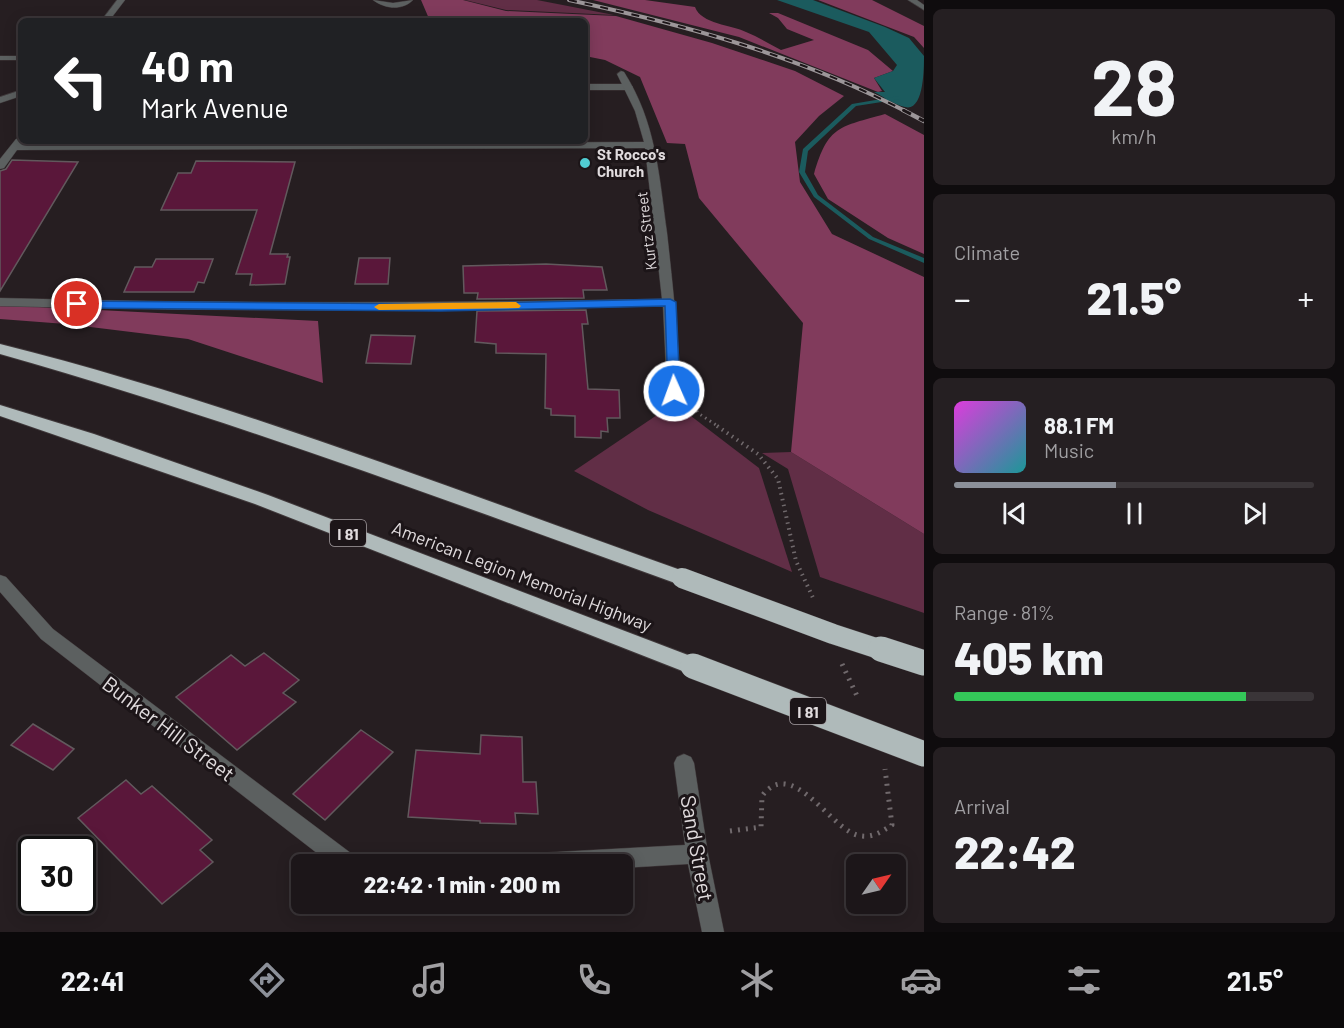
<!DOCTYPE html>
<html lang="en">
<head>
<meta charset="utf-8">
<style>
  body { margin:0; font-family:Barlow,sans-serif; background:#251f22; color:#f1f3f6; height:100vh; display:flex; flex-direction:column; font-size:22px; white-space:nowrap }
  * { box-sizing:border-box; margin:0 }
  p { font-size:20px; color:#a09fa2 }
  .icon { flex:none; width:33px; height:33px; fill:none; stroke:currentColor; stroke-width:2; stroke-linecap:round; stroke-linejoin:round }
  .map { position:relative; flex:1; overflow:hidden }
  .side { display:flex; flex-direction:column; gap:9px; padding:9px; background:#0f0c0e; width:420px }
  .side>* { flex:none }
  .guide { position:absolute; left:18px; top:18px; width:570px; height:126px; border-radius:9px; box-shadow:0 3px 15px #0003,0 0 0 2px #3a3538; background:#202124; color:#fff; overflow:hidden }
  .needle { width:39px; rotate:56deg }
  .controls { position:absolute; left:846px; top:854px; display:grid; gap:12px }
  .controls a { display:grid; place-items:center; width:60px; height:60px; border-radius:9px; background:#1c1619; box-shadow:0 3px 15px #0003,0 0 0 2px #3a3538; font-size:30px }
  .speed { position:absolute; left:18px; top:836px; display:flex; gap:12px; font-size:30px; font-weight:700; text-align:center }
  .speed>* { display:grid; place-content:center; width:78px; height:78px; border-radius:50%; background:#1c1619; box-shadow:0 3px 15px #0003,0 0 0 2px #3a3538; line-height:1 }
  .speed .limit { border:3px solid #111; border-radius:9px; background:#fff; color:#111 }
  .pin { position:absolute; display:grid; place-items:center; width:51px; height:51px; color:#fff; margin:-26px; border:3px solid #fff; border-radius:50%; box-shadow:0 2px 6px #0007 }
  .me { position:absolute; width:66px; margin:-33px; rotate:358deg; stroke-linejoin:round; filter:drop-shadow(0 0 4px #0008) }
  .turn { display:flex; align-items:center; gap:21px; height:126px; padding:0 24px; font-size:27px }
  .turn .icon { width:78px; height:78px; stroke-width:2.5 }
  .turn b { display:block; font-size:42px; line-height:51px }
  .big { font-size:45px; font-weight:800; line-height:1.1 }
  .side .card { flex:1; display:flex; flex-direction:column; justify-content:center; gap:9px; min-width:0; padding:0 21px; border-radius:9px; background:#251f22 }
  .side .dial { align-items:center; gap:0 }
  .dial b { font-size:78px; line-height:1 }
  .song { display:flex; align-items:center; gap:18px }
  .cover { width:72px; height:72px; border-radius:9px; background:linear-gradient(135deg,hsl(300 70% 55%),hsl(180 70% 35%)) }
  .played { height:6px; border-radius:3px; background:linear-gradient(90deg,#8c9099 45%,#3a3538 45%) }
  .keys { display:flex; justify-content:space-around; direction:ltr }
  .heat { display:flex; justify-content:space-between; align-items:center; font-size:33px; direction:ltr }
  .charge { height:9px; border-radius:4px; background:linear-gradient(90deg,#34c759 81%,#3a3538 0) }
  .trip { position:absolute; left:291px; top:854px; width:342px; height:60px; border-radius:9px; background:#1c1619; box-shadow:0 3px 15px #0003,0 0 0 2px #3a3538; font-weight:800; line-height:60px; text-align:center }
  .tabs { display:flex; height:96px; justify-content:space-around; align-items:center; background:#0b090a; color:#a09fa2 }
  .tabs .icon { width:42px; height:42px }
  .tabs .active { color:#8c9099 }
  .tabs b { font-size:27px; color:#f1f3f6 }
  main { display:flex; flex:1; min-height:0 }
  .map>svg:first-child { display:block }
  .green { fill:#612e46 }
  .forest { fill:#813b5c }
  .water { fill:#1b5b5e }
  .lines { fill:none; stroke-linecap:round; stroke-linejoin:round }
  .stream { fill:#1b5b5e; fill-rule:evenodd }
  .building { fill:#5a173a; stroke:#62595d; stroke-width:1.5 }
  .lane-casing { stroke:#40393b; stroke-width:1 }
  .street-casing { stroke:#40393b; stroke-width:1 }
  .highway-casing { stroke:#40393b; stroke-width:2 }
  .path-far2 { stroke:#70696c; stroke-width:3; stroke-dasharray:1.5 4; stroke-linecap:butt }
  .path-far1 { stroke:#70696c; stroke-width:4; stroke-dasharray:1.5 4.5; stroke-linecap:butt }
  .path { stroke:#70696c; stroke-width:5; stroke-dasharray:2 6; stroke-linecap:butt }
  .lane { fill:#5c6060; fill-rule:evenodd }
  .street { fill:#5c6060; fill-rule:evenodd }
  .highway { fill:#afbaba; fill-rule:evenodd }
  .rail-far1-casing { stroke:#9c9699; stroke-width:4 }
  .rail-casing { stroke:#9c9699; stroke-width:4.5 }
  .rail-far1 { stroke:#1c1518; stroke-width:2; stroke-dasharray:8; stroke-linecap:butt }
  .rail { stroke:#1c1518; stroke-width:3; stroke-dasharray:9; stroke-linecap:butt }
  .highway-bridge-far1-casing { stroke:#40393b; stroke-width:21; stroke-linecap:butt }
  .highway-bridge-casing { stroke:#40393b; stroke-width:26; stroke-linecap:butt }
  .highway-bridge-far1 { stroke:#afbaba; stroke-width:20 }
  .highway-bridge { stroke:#afbaba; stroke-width:25 }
  .route { fill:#1a73e8; stroke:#114b97; stroke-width:1.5 }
  .slow { fill:#f59e0b }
  .poi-dot { fill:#51ccd2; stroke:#1c1518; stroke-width:2 }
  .labels { text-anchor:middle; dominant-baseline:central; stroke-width:6; stroke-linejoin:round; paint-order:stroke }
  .far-poi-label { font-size:15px; font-weight:bold; fill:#e1dcde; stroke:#1c1518; text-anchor:start }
  .far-street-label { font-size:15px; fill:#e1dcde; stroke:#1c1518 }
  .shield { fill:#1c1518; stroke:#a6a0a3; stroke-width:1.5 }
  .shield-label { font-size:16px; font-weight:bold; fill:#e1dcde }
  .street-label { font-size:18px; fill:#e1dcde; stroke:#1c1518 }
  .near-street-label { font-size:21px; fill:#e1dcde; stroke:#1c1518 }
</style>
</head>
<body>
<main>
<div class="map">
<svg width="924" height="932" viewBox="0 0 924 932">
  <rect width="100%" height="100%" fill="#261e21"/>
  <g class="green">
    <polygon points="465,0 537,0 614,15 506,10"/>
    <polygon points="660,413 687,413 759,468 792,572 648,510 574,471"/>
    <polygon points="791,452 924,534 924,613 820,577 788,469 762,453"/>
  </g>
  <g class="forest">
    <polygon points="421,0 463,0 506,11 616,16 712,43 795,71 844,96 819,116 795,142 800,182 832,234 924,277 924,534 791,452 803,323 699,198 685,144 667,143 640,77 605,60 585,56 585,21 430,21"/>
    <path d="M 593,0 L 645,0 L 695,7 C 701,24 732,25 746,32 C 758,37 770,44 781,50 L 814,40 L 787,29 L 778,18 L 769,13 L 778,13 L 868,50 L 893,71 L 874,78 L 882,91 L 878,92 L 739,37 Z"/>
    <polygon points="818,0 872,0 924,26 924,48 914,37"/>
    <path d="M 885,114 L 924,135 L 924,254 L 888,238 L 828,199 L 814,174 C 828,125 840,127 885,114 Z"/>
    <polygon points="0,305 318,321 323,383 188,339 66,324 0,319"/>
  </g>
  <path class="water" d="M 777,0 L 813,0 L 885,27 L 909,38 L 924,56 C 924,68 924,112 905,107 C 895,105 884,97 874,92 L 885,92 L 874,78 L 893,71 L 897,65 L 869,32 Z"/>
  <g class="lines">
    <polygon class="stream" points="899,96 901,97 901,99 856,106 808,151 805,172 818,195 873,237 924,258 924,263 869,239 814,197 799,172 803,149 852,104"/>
  </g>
  <g class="building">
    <polygon points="12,160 78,162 0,291 0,171 6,169"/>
    <polygon points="196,161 295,162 270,254 288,254 287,257 290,257 285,284 250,285 252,274 236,274 257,210 161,210 178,173 191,173"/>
    <polygon points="359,258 390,258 388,284 355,284"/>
    <polygon points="156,259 213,259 204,283 198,282 194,292 124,292 135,267 152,267"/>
    <polygon points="546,264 602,267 607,290 583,290 584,298 477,299 478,293 464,293 463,266"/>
    <polygon points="586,310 588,324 582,324 588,389 619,390 620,418 607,418 608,432 601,431 601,438 575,437 575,416 551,415 551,409 545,408 546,354 496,353 496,344 475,342 477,311"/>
    <polygon points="371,335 415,336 411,364 366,363"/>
    <polygon points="264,653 299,680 283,693 296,702 237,750 176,697 231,655 245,666"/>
    <polygon points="33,724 74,749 53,770 11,745"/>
    <polygon points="361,730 393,752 325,820 293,794"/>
    <polygon points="481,735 522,737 523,782 536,782 538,814 515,813 516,824 480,823 480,821 408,817 416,750 480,754"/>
    <polygon points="126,780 141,794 152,786 212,840 200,850 213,862 162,904 78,818"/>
  </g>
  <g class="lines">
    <g class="lane-casing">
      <g id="lane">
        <polygon points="908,0 917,0 924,5 924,10"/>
        <polygon points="585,84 629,84 633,87 629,90 585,90"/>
      </g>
    </g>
    <g class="street-casing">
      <g id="street">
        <polygon points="117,0 125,0 109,21 101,21"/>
        <path d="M 373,0 L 393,3 L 413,0 C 402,11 385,9 373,0 Z"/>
        <rect x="0" y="56" width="21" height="4"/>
        <path d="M 621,71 L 624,72 C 656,122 659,175 667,233 C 673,286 678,337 681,391 L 679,394 L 674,395 L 667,391 L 663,306 C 442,311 221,312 0,306 L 0,298 C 221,304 441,303 662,299 L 645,148 L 17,150 L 4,168 L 0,169 L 0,159 L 16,139 L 19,138 L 24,141 L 22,144 L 644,142 L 635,111 L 617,74 Z"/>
        <polygon points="21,90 21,96 0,103 0,97"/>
        <polygon points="0,575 6,577 53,629 356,857 359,864 331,864 41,639 0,592"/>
        <polygon points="684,754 691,757 694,763 708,854 724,932 702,932 688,864 622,868 622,864 509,864 512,857 520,854 685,845 674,763 677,757"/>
      </g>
    </g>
    <g class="highway-casing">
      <g id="highway">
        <path d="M 0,344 C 232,402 463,493 689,573 L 692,578 L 689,583 L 682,585 L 675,583 C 451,502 229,419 0,354 Z"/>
        <polygon points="0,405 94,434 268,495 701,660 704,666 701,672 693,675 685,672 255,504 0,416"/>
      </g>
    </g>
    <polyline class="path-far2" points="692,401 698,413 719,427"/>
    <polyline class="path-far1" points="717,426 758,454 778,479 796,561 814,600"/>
    <g class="path">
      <polyline points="842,664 858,698"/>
      <path d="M 730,831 L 761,827 L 762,796 C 792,756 829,827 857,835 C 871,839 881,832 892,825 L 885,769"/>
    </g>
    <use href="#lane" class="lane"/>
    <use href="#street" class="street"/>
    <use href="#highway" class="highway"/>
    <g class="rail-far1-casing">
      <path id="rail-far1" d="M 569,0 C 685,25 800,56 905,111"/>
    </g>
    <g class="rail-casing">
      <polyline id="rail" points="903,110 924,121"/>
    </g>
    <use href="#rail-far1" class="rail-far1"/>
    <use href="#rail" class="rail"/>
    <g class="highway-bridge-far1-casing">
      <polyline id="highway-bridge-far1" points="682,578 833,634 885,651"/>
    </g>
    <g class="highway-bridge-casing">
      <g id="highway-bridge">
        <polyline points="881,649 924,663"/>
        <polyline points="693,666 924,754"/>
      </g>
    </g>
    <use href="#highway-bridge-far1" class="highway-bridge-far1"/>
    <use href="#highway-bridge" class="highway-bridge"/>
  </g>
  <polygon class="route" points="670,299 676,302 680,391 674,394 668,391 665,306 441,311 77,308 72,304 77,301 441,304"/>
  <polygon class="slow" points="516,302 521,306 519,308 379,310 374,307 379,304"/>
  <circle class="poi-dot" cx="585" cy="163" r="6"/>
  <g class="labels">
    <g class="far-poi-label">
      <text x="597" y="154">St Rocco's<tspan x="597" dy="17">Church</tspan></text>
    </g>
    <g class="far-street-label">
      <text transform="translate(646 231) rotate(-97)">Kurtz Street</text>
    </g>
    <g class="shield">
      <rect x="330" y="520" width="36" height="26" rx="4.5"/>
      <rect x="790" y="698" width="36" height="26" rx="4.5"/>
    </g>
    <g class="shield-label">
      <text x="348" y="533">I 81</text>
      <text x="808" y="711">I 81</text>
    </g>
    <g class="street-label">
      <text transform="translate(522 576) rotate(21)">American Legion Memorial Highway</text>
    </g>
    <g class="near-street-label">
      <text transform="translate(169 728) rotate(37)">Bunker Hill Street</text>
      <text transform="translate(698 848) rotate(80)">Sand Street</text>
    </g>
  </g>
</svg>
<div class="controls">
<a><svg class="needle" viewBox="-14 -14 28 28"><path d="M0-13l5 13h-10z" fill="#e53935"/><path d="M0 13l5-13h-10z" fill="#a09fa2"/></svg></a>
</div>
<div class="speed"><div class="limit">30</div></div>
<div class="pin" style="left:77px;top:304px;background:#d93025"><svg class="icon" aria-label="arrive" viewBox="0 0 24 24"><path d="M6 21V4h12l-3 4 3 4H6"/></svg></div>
<svg class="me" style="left:674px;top:391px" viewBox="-20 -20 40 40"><circle r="17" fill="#1a73e8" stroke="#fff" stroke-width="3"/><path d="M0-11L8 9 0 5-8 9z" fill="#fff"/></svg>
<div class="trip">22:42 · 1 min · 200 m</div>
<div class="guide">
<div class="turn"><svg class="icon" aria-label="left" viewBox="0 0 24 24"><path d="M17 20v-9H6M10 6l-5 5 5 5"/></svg><div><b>40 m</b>Mark Avenue</div></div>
</div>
</div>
<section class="side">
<div class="card dial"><b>28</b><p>km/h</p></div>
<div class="card"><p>Climate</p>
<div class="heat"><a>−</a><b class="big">21.5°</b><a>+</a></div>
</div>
<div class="card">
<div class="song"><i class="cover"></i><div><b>88.1 FM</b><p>Music</p></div></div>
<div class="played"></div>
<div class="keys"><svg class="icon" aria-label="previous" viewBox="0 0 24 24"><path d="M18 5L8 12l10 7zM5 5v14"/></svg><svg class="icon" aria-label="pause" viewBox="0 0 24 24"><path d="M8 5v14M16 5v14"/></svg><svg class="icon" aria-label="next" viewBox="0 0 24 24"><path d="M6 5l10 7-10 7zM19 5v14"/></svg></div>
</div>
<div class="card"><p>Range · 81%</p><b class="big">405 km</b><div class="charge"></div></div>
<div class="card"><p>Arrival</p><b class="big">22:42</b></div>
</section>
</main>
<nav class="tabs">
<b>22:41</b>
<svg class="icon active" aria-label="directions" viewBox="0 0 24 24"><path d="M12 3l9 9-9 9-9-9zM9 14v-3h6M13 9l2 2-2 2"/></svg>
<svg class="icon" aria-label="music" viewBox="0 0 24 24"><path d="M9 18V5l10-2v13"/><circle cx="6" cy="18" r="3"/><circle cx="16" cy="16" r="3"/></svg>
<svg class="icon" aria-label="phone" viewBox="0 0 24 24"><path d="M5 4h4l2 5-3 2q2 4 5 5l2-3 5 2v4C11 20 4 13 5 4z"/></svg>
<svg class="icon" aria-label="climate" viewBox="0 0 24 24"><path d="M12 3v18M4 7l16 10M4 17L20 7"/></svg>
<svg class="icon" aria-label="car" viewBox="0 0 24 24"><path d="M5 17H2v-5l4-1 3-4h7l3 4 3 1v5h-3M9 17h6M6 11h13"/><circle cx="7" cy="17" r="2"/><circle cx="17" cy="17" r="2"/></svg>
<svg class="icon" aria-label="filters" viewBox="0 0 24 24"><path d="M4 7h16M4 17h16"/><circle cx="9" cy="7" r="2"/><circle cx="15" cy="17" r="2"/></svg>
<b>21.5°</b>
</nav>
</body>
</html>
